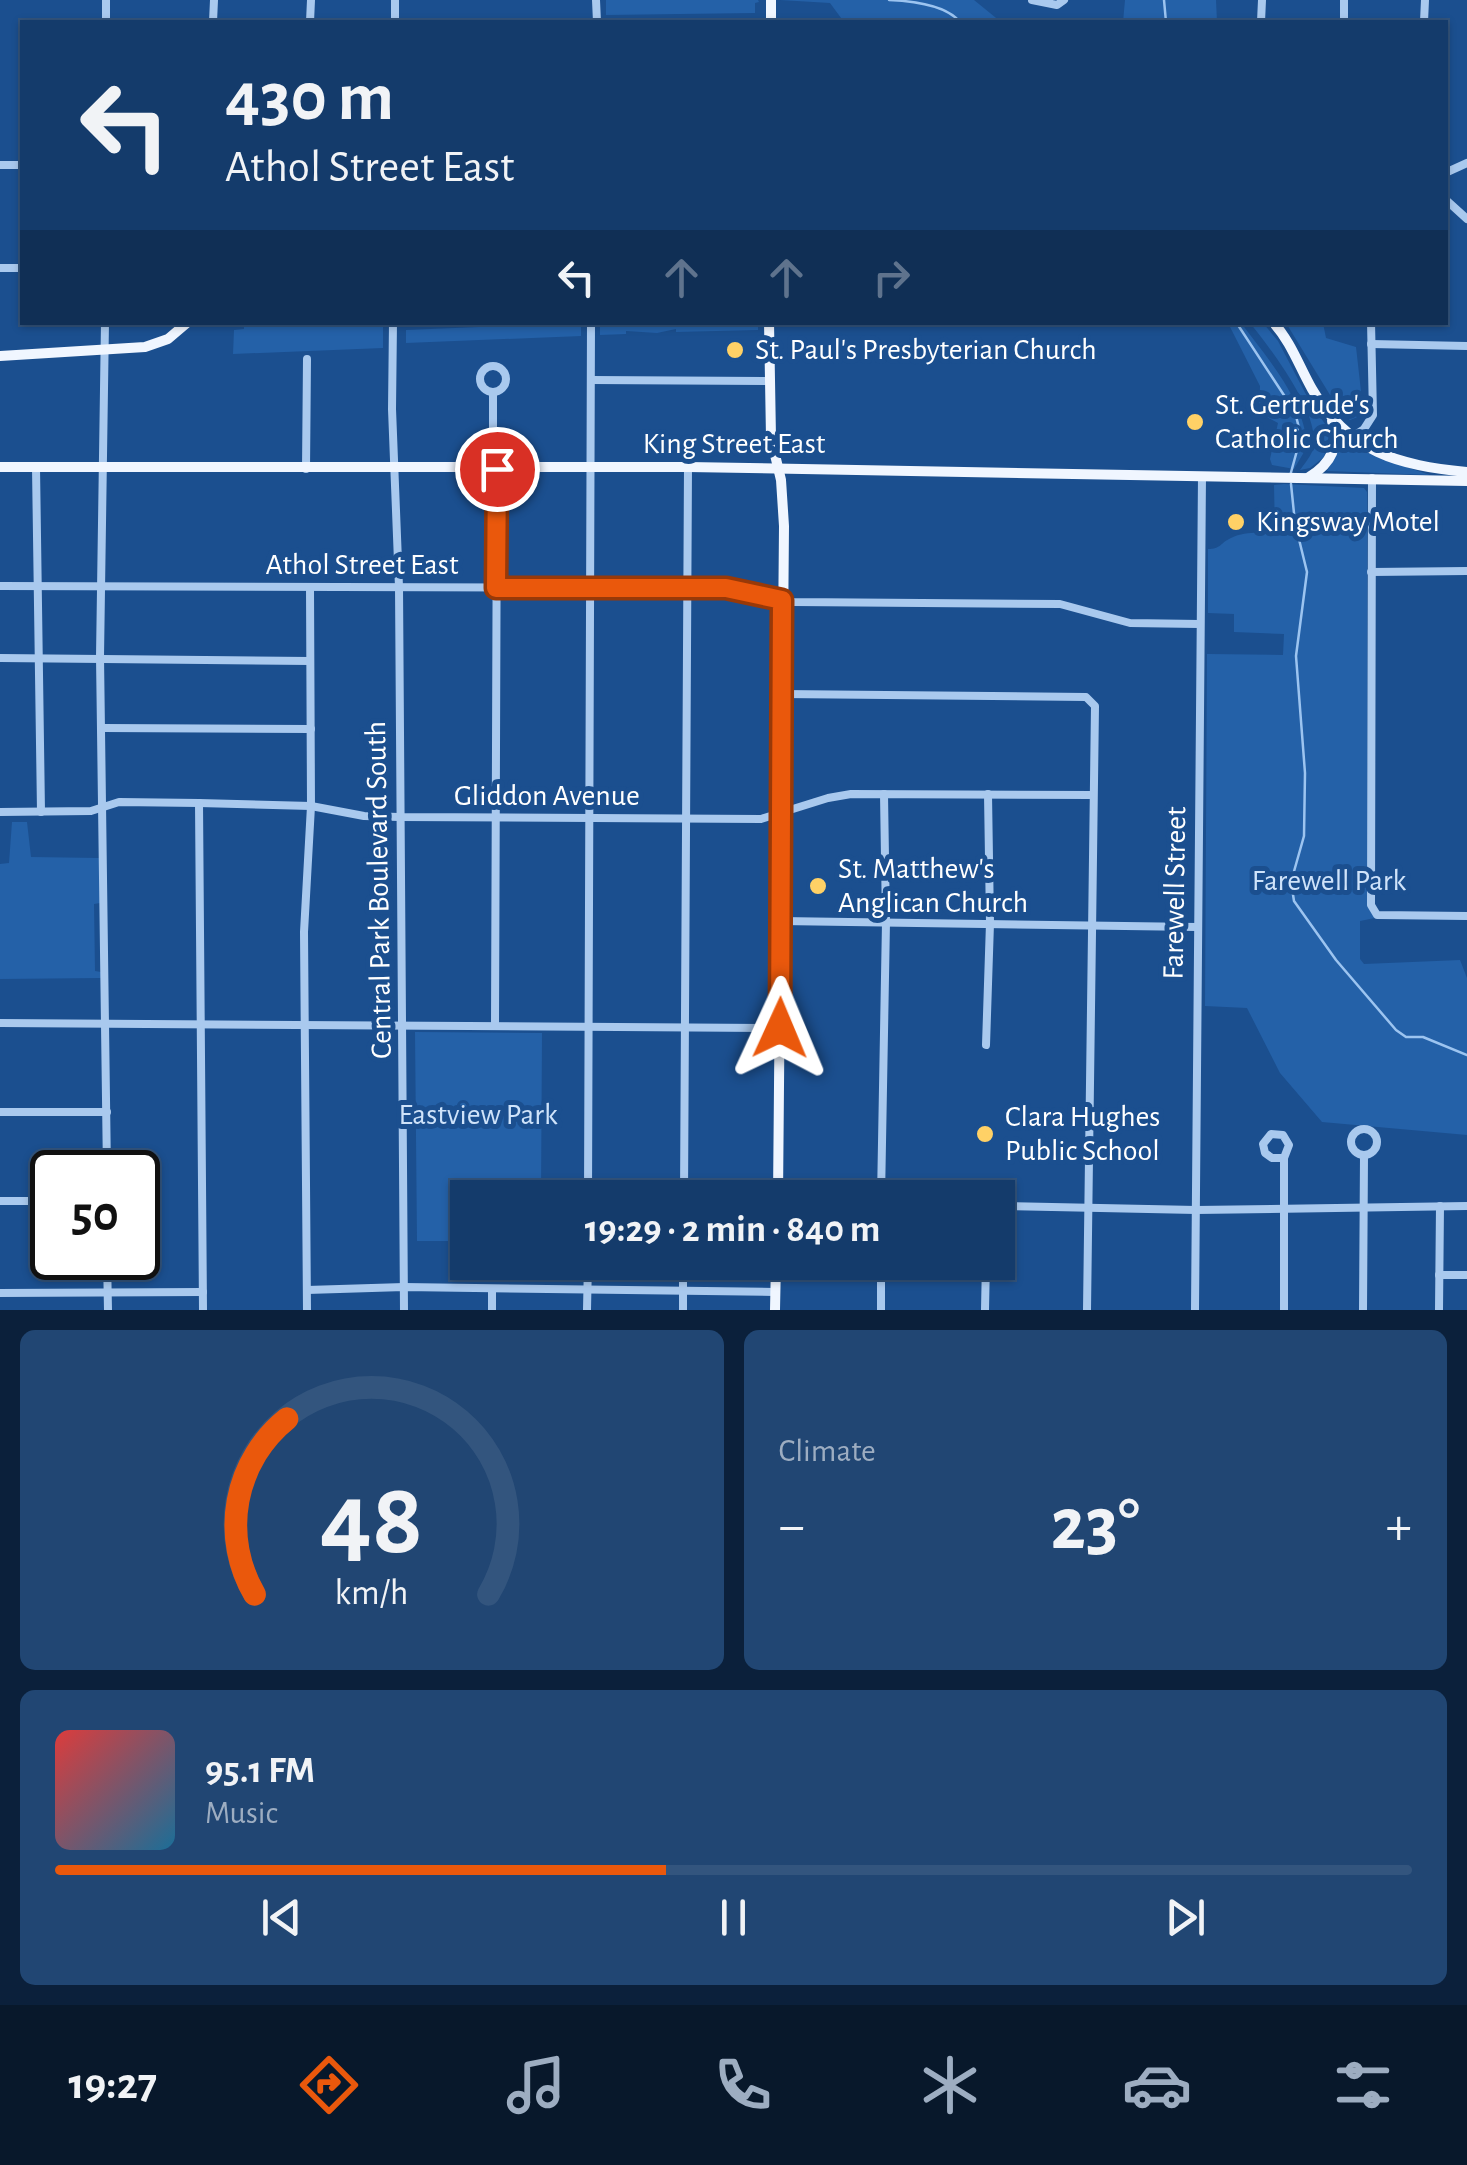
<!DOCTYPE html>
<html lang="en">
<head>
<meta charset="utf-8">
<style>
  body { margin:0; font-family:"Alegreya Sans",sans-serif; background:#214673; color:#f1f3f6; height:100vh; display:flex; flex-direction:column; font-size:38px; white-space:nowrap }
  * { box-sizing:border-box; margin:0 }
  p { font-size:32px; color:#9dadc1 }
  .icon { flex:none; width:55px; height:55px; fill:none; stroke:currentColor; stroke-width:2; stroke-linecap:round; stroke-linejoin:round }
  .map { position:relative; height:1310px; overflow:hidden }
  .details { display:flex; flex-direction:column; gap:20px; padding:20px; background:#0b203b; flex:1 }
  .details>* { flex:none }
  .hud { position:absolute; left:20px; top:20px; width:1428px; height:305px; border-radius:0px; box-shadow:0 2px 8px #0004,0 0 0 2px #33557e; background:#143b6b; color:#f1f3f6; overflow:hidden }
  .speed { position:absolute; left:30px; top:1150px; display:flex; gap:20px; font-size:50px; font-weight:700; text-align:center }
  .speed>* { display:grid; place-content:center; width:130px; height:130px; border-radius:50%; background:#143b6b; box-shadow:0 2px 8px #0004,0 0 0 2px #33557e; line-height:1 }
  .speed .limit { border:5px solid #111; border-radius:15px; background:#fff; color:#111 }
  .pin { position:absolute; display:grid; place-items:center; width:85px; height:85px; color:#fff; margin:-42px; border:5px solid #fff; border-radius:50%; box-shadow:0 2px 10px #0007 }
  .me { position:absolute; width:110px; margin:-55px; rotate:1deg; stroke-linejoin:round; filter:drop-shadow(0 0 8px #0008) }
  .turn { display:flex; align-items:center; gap:35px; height:210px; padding:0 40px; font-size:45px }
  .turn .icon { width:130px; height:130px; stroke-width:2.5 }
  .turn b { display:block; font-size:70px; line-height:85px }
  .lanes { display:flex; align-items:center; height:95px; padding:0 40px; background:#0003; justify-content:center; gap:50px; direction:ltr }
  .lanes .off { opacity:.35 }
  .big { font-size:75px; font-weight:700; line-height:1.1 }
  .details .card { flex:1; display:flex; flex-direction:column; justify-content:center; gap:15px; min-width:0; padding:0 35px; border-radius:15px; background:#214673 }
  .details .dial { align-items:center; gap:0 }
  .dial svg { height:260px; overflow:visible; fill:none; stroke:#33557e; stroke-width:7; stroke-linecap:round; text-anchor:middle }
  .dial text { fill:#f1f3f6; stroke:none }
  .song { display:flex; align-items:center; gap:30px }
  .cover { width:120px; height:120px; border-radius:15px; background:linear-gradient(135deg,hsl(0 70% 55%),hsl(200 70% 35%)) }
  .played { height:10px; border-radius:5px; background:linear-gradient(90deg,#ea580c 45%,#33557e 45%) }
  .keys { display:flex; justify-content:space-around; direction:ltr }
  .heat { display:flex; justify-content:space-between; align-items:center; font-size:55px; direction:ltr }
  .details .tiles { flex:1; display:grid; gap:20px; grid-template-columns:1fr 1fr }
  .card:last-child { grid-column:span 2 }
  .trip { position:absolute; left:450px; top:1180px; width:565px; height:100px; border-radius:0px; background:#143b6b; box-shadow:0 2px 8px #0004,0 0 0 2px #33557e; font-weight:700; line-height:100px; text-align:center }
  .tab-bar { display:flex; height:160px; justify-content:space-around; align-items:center; background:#08182b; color:#9dadc1 }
  .tab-bar .icon { width:70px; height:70px }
  .tab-bar .on { color:#ea580c }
  .tab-bar b { font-size:45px; color:#f1f3f6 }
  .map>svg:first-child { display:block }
  .green { fill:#2461a8 }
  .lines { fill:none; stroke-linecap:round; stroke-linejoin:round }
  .stream { stroke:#9cc4f0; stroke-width:2.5 }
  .minor { stroke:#a9c9ee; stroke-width:8 }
  .major { stroke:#f0f6ff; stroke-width:10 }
  .route-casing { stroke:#983908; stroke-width:25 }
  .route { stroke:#ea580c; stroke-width:18 }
  .poi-dot { fill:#ffd166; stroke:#1b4f8f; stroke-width:4 }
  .labels { text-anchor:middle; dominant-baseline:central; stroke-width:10; stroke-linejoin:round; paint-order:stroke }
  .poi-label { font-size:30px; fill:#fff; stroke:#1b4f8f; text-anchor:start }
  .street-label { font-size:30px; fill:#fff; stroke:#1b4f8f }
  .park-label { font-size:30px; fill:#cfe3fa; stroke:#1b4f8f }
</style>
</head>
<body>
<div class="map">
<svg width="1467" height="1310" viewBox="0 0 1467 1310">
  <rect width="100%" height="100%" fill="#1b4f8f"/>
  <g class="green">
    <polygon points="606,0 758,0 759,2 755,3 755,13 606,15"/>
    <polygon points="780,0 974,0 1001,22 844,22 830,3"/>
    <polygon points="1125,0 1216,0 1217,22 1123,22"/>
    <polygon points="244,323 383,323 383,348 233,354 234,330 244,329"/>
    <polygon points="581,323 581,336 406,343 406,330"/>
    <polygon points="758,323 758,330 676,332 676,329 657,333 626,331 626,334 600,335 600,323"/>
    <path d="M 1228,323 L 1241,323 C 1268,359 1305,400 1307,447 L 1294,469 L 1272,465 L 1270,459 L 1278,423 L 1259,413 L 1260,386 Z"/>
    <path d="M 1250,323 L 1263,323 L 1278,341 L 1311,404 L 1330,431 L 1324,457 L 1310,468 L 1300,470 C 1305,463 1311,456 1313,449 C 1322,415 1270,348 1250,323 Z"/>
    <polygon points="1286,323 1323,323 1326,338 1356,347 1363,409 1360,416 1350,420 1338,408"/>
    <polygon points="1338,432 1374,456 1430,475 1327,471 1340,447"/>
    <path d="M 1284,484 L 1364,488 L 1367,492 L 1367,903 L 1375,918 L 1360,921 L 1360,959 L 1364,964 L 1460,960 L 1467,978 L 1467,1135 L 1322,1122 L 1280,1073 L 1247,1008 L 1205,1006 L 1207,654 L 1283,655 L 1284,634 L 1234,632 L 1234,614 L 1208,613 L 1208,549 C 1221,549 1220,543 1231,538 C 1245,531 1259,533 1275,533 L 1274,485 Z"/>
    <polygon points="12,822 27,822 31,857 99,858 100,903 94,904 95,971 101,972 101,978 0,979 0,864 9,863"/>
    <polygon points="415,1032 542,1033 541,1197 468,1198 467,1241 417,1241"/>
  </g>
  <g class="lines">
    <g class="stream">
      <path d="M 889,0 C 912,1 946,5 960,22"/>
      <polyline points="1164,0 1166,22"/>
      <polyline points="1236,322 1295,412 1301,436 1290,476"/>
      <polyline points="1291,484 1295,523 1307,572 1296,656 1305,773 1304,836 1291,882 1294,901 1336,960 1396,1030 1406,1037 1423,1037 1467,1055"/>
    </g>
    <g class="minor">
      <polyline points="596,0 597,22"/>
      <polyline points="1032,0 1057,5 1064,0"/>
      <polyline points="106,22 106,0"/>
      <polyline points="213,22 214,0"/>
      <polyline points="310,22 311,0"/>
      <polyline points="395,22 395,0"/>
      <polyline points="1261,22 1262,0"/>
      <polyline points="1344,22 1344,0"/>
      <polyline points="1424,22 1425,0"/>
      <polyline points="0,165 22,165"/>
      <polyline points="1445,173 1467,163"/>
      <polyline points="1445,199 1467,219"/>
      <polyline points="0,268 22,268"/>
      <polyline points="105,322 100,657 107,1172"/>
      <polyline points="393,322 392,409 399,587 404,1310"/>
      <polyline points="1371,344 1467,346"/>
      <circle cx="493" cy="379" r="13"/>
      <polyline points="591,380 770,381"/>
      <polyline points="493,393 493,468"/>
      <polyline points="1352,437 1364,429 1373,415 1371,322"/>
      <polyline points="36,467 41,812"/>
      <polyline points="306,469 307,359"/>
      <polyline points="1372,478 1371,905 1377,915 1467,916"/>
      <polyline points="1371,572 1467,571"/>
      <polyline points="0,586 726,588 793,602 1060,604 1130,623 1199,624"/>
      <polyline points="0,658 310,661"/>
      <polyline points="781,694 1086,697 1095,706 1087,1310"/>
      <polyline points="103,728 311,729"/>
      <polyline points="199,803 203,1310"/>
      <polyline points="0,812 91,811 119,802 199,803 311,806 364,816 399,817 761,819 828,798 851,794 1092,795"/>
      <polyline points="781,921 1197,927"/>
      <polyline points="0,1023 779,1028"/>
      <polyline points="495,1026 497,469"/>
      <polyline points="986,1045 990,923 988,794"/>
      <polyline points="0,1112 107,1112"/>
      <circle cx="1364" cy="1142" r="13"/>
      <polyline points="1284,1158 1272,1158 1265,1153 1263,1144 1271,1134 1283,1135 1289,1145 1284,1158 1284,1310"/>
      <polyline points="588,1198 591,322"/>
      <polyline points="684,1198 688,467"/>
      <polyline points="881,1198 886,922 884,794"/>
      <polyline points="0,1201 52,1201"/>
      <polyline points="998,1206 1196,1210 1467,1206"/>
      <polyline points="107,1258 108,1310"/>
      <polyline points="1439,1275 1467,1275"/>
      <polyline points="307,1290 404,1287 775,1292"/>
      <polyline points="0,1293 203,1292"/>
      <polyline points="307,1310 304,932 311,806 310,588"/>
      <polyline points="492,1310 492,1290"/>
      <polyline points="587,1310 588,1262"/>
      <polyline points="683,1310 683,1262"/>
      <polyline points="881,1310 881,1262"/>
      <polyline points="985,1310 986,1262"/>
      <polyline points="1195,1310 1202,476"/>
      <polyline points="1363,1310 1364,1156"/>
      <polyline points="1439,1310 1440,1206"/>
    </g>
    <g class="major">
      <polyline points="771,22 771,0"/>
      <polyline points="769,322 771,438 781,480 784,526 778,1198"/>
      <path d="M 1273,322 C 1291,342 1299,366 1312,389 C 1349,453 1398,465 1467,472"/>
      <polyline points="0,356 145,347 168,339 188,322"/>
      <polyline points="0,467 688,467 1467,481"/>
      <path d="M 1309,477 C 1331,464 1340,446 1332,421"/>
      <polyline points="775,1310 776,1262"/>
    </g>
  </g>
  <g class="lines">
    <g class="route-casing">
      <polyline id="route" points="497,469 496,588 726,588 782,600 780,1028"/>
    </g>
    <use href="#route" class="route"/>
  </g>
  <g class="poi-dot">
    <circle cx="735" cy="350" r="10"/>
    <circle cx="1195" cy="422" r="10"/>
    <circle cx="1236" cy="522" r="10"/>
    <circle cx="818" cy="886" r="10"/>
    <circle cx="985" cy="1134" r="10"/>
  </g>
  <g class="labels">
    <g class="poi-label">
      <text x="755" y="350">St. Paul's Presbyterian Church</text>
      <text x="1215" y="405">St. Gertrude's<tspan x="1215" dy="34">Catholic Church</tspan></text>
      <text x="1256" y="522">Kingsway Motel</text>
      <text x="838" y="869">St. Matthew's<tspan x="838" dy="34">Anglican Church</tspan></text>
      <text x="1005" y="1117">Clara Hughes<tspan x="1005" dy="34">Public School</tspan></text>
    </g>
    <g class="street-label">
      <text x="734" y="444">King Street East</text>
      <text x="362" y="565">Athol Street East</text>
      <text x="547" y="796">Gliddon Avenue</text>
      <text transform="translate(379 890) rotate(-91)">Central Park Boulevard South</text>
      <text transform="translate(1175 893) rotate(-89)">Farewell Street</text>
    </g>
    <g class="park-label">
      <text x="1329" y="881">Farewell Park</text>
      <text x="478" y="1115">Eastview Park</text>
    </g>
  </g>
</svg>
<div class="speed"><div class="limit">50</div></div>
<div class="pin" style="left:497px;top:469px;background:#d93025"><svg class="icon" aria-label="arrive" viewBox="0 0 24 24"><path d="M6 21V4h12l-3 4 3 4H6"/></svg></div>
<svg class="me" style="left:780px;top:1028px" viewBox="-20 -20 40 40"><path d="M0-17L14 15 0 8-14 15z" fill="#ea580c" stroke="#fff" stroke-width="4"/></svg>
<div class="trip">19:29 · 2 min · 840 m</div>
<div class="hud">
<div class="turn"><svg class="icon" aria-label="left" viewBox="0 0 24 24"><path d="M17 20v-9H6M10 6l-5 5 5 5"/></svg><div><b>430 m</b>Athol Street East</div></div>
<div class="lanes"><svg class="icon" aria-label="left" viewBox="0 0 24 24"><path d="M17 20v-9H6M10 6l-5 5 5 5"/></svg><svg class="icon off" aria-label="ahead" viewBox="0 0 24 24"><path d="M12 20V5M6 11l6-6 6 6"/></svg><svg class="icon off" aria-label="ahead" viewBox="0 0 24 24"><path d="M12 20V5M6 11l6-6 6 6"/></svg><svg class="icon off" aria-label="right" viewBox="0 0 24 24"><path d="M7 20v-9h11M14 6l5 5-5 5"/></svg></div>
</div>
</div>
<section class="details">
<div class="tiles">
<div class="card dial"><svg viewBox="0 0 100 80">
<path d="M14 69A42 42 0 1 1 86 69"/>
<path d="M14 69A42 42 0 0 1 24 15" stroke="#ea580c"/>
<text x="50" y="56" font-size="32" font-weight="700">48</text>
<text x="50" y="72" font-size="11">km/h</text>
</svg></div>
<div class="card"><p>Climate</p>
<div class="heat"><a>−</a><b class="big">23°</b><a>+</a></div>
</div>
<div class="card">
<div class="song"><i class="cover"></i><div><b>95.1 FM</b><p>Music</p></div></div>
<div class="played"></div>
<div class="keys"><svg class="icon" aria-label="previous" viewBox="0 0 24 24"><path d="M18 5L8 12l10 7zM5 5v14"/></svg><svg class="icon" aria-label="pause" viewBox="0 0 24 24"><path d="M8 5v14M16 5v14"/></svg><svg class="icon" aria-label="next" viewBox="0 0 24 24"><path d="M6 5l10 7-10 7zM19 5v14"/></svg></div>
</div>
</div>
</section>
<nav class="tab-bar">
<b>19:27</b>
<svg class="icon on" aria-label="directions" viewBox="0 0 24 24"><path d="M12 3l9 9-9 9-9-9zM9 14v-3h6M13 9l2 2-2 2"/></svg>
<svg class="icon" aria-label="music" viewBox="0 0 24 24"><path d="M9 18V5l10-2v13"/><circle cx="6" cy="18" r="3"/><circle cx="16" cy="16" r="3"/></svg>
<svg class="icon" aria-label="phone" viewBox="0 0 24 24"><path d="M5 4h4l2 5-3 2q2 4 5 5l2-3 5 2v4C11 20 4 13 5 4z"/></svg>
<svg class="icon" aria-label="climate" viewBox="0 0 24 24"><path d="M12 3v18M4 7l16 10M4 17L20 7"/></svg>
<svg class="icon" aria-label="car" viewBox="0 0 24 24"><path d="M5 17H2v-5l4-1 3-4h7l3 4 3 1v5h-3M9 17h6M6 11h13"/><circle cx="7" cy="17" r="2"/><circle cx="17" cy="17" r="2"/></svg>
<svg class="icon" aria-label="filters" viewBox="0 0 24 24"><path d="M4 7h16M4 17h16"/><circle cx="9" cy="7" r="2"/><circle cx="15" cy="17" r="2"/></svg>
</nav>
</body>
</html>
